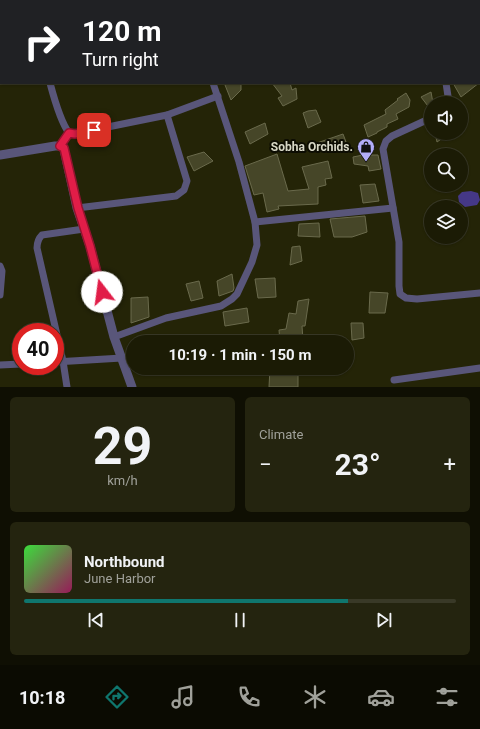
<!DOCTYPE html>
<html lang="en">
<head>
<meta charset="utf-8">
<style>
  body { margin:0; font-family:Roboto,sans-serif; background:#24240f; color:#f1f3f6; height:100vh; display:flex; flex-direction:column; font-size:15px; white-space:nowrap }
  * { box-sizing:border-box; margin:0 }
  p { font-size:13px; color:#a0a19a }
  .icon { flex:none; width:22px; height:22px; fill:none; stroke:currentColor; stroke-width:2; stroke-linecap:round; stroke-linejoin:round }
  .map { position:relative; height:387px; overflow:hidden }
  .sheet { display:flex; flex-direction:column; gap:10px; padding:10px; background:#0f0f03; flex:1 }
  .sheet>* { flex:none }
  .hud { position:absolute; left:0px; top:0px; width:480px; height:84px; box-shadow:0 1px 3px #0004,0 0 0 1px #393927; background:#202124; color:#fff; overflow:hidden }
  .buttons { position:absolute; left:424px; top:96px; display:grid; gap:8px }
  .buttons a { display:grid; place-items:center; width:44px; height:44px; border-radius:50%; background:#1b1b05; box-shadow:0 1px 3px #0004,0 0 0 1px #393927; font-size:20px }
  .speed { position:absolute; left:12px; top:323px; display:flex; gap:8px; font-size:20px; font-weight:700; text-align:center }
  .speed>* { display:grid; place-content:center; width:52px; height:52px; border-radius:50%; background:#1b1b05; box-shadow:0 1px 3px #0004,0 0 0 1px #393927; line-height:1 }
  .speed .limit { border:6px solid #d22; background:#fff; color:#111 }
  .pin { position:absolute; display:grid; place-items:center; width:34px; height:34px; color:#fff; margin:-17px; border-radius:8px; box-shadow:0 2px 6px #0006 }
  .me { position:absolute; width:44px; margin:-22px; rotate:345deg; stroke-linejoin:round; filter:drop-shadow(0 0 3px #0008) }
  .turn { display:flex; align-items:center; gap:14px; height:84px; padding:0 16px; font-size:18px }
  .turn .icon { width:52px; height:52px; stroke-width:2.5 }
  .turn b { display:block; font-size:28px; line-height:34px }
  .big { font-size:30px; font-weight:700; line-height:1.1 }
  .sheet .tile { flex:1; display:flex; flex-direction:column; justify-content:center; gap:6px; min-width:0; padding:0 14px; border-radius:6px; background:#24240f }
  .sheet .dial { align-items:center; gap:0 }
  .dial b { font-size:52px; line-height:1 }
  .song { display:flex; align-items:center; gap:12px }
  .cover { width:48px; height:48px; border-radius:6px; background:linear-gradient(135deg,hsl(120 70% 55%),hsl(330 70% 35%)) }
  .played { height:4px; border-radius:2px; background:linear-gradient(90deg,#0f766e 75%,#393927 75%) }
  .keys { display:flex; justify-content:space-around; direction:ltr }
  .heat { display:flex; justify-content:space-between; align-items:center; font-size:22px; direction:ltr }
  .sheet .tiles { flex:1; display:grid; gap:10px; grid-template-columns:1fr 1fr }
  .tile:last-child { grid-column:span 2 }
  .trip { position:absolute; left:126px; top:335px; width:228px; height:40px; border-radius:20px; background:#1b1b05; box-shadow:0 1px 3px #0004,0 0 0 1px #393927; font-weight:700; line-height:40px; text-align:center }
  .tabs { display:flex; height:64px; justify-content:space-around; align-items:center; background:#0b0b02; color:#a0a19a }
  .tabs .icon { width:28px; height:28px }
  .tabs .on { color:#0f766e }
  .tabs b { font-size:18px; color:#f1f3f6 }
  .map>svg:first-child { display:block }
  .water { fill:#453887 }
  .building { fill:#464628; stroke:#6a6a4c }
  .lines { fill:none; stroke-linecap:round; stroke-linejoin:round }
  .minor { stroke:#59567a; stroke-width:7 }
  .tertiary { stroke:#59567a; stroke-width:9 }
  .route-casing { stroke:#92132f; stroke-width:10 }
  .route { stroke:#e11d48; stroke-width:7 }
  .labels { text-anchor:middle; dominant-baseline:central; stroke-width:4; stroke-linejoin:round; paint-order:stroke }
  .poi-label { font-size:12px; font-weight:bold; fill:#d8d8c7; stroke:#0d0d03; text-anchor:end }
</style>
</head>
<body>
<div class="map">
<svg width="480" height="387" viewBox="0 0 480 387">
  <rect width="100%" height="100%" fill="#242407"/>
  <polygon class="water" points="471,191 478,193 480,200 477,205 465,207 459,202 458,196 462,192"/>
  <g class="building">
    <polygon points="232,83 241,83 241,90 231,100 225,85"/>
    <polygon points="272,83 290,83 292,90 296,88 297,99 283,106 278,98 282,96"/>
    <polygon points="453,83 479,83 461,97"/>
    <polygon points="431,92 433,103 431,103 431,110 421,97"/>
    <polygon points="406,93 410,100 409,107 396,114 398,119 387,124 387,127 377,132 377,133 368,137 364,125 386,114 385,110 398,100 397,99"/>
    <polygon points="316,110 321,122 308,128 303,113 308,111"/>
    <polygon points="265,123 268,134 250,144 245,132"/>
    <polygon points="435,133 450,133 437,142"/>
    <polygon points="343,134 346,142 315,148 314,144"/>
    <polygon points="204,152 213,161 194,171 187,157"/>
    <polygon points="277,154 288,191 309,189 302,167 328,161 332,178 325,179 326,185 318,187 318,204 278,206 279,209 267,212 263,193 254,195 245,166"/>
    <polygon points="363,155 378,155 381,169 369,171 368,166 354,164 353,157"/>
    <polygon points="375,184 379,201 363,203 360,185"/>
    <polygon points="365,216 367,232 352,237 334,237 330,219"/>
    <polygon points="319,223 320,237 298,236 299,224"/>
    <polygon points="300,246 302,261 290,265 292,247"/>
    <polygon points="232,274 234,288 233,291 219,296 217,281"/>
    <polygon points="275,278 276,297 258,298 255,279"/>
    <polygon points="199,281 203,298 191,301 186,284"/>
    <polygon points="370,292 388,293 385,313 369,313"/>
    <polygon points="148,297 149,317 131,323 131,298"/>
    <polygon points="309,299 305,326 302,326 303,340 293,342 280,342 279,330 286,329 289,313 296,314 298,301"/>
    <polygon points="247,308 249,322 225,326 223,312"/>
    <polygon points="351,323 363,323 364,338 352,340"/>
    <polygon points="270,368 298,368 298,387 269,387"/>
  </g>
  <g class="lines">
    <g class="minor">
      <polyline points="162,1 165,0"/>
      <polyline points="205,1 205,0"/>
      <polyline points="352,1 354,0"/>
      <polyline points="434,1 435,0"/>
      <polyline points="479,48 480,47"/>
      <path d="M 50,83 C 54,98 60,121 69,133 L 61,146"/>
      <polyline points="446,83 449,103"/>
      <polyline points="431,118 392,136 386,141 383,149 399,242 399,286 400,294 406,298 417,299 480,293"/>
      <polyline points="69,133 75,134 83,132 167,115 218,96"/>
      <polyline points="77,208 176,196 184,190 187,181 167,115"/>
      <polyline points="255,222 393,208"/>
      <polyline points="0,266 2,271 0,295"/>
      <polyline points="114,337 166,318 221,306 232,299 237,294 252,262 257,245 255,222 239,162 213,83"/>
      <polyline points="55,362 122,358"/>
      <polyline points="0,365 21,364"/>
      <polyline points="394,380 480,368"/>
      <path d="M 67,387 L 63,361 L 37,248 C 37,243 38,239 42,235 L 84,229"/>
    </g>
    <polyline class="tertiary" points="0,155 55,146 61,146 64,149 77,208 90,246 114,337 132,387"/>
  </g>
  <g class="lines">
    <g class="route-casing">
      <polyline id="route" points="94,130 75,134 69,133 60,146 64,148 78,208 90,246 102,292"/>
    </g>
    <use href="#route" class="route"/>
  </g>
  <defs>
    <g id="shop-pin" transform="scale(0.9)"><path d="M0 17L-7.5 6A9.5 9.5 0 1 1 7.5 6Z" fill="#b2adf9" stroke="#0d0d03"/><path d="M-5-2.5h2.3a2.7 3.5 0 0 1 5.4 0H5L5.5 6h-11ZM-1.5-2.5h3a1.5 2.3 0 0 0-3 0Z" fill="#111"/></g>
  </defs>
  <g fill-rule="evenodd">
    <use href="#shop-pin" x="366" y="147"/>
  </g>
  <g class="labels">
    <g class="poi-label">
      <text x="353" y="147">Sobha Orchids.</text>
    </g>
  </g>
</svg>
<div class="buttons">
<a><svg class="icon" aria-label="sound" viewBox="0 0 24 24"><path d="M4 9h4l5-4v14l-5-4H4zM17 9q2 3 0 6"/></svg></a>
<a><svg class="icon" aria-label="search" viewBox="0 0 24 24"><circle cx="10" cy="10" r="6"/><path d="M15 15l6 6"/></svg></a>
<a><svg class="icon" aria-label="layers" viewBox="0 0 24 24"><path d="M12 4l9 5-9 5-9-5zM3 14l9 5 9-5"/></svg></a>
</div>
<div class="speed"><div class="limit">40</div></div>
<div class="pin" style="left:94px;top:130px;background:#d93025"><svg class="icon" aria-label="arrive" viewBox="0 0 24 24"><path d="M6 21V4h12l-3 4 3 4H6"/></svg></div>
<svg class="me" style="left:102px;top:292px" viewBox="-20 -20 40 40"><circle r="19" fill="#fff"/><path d="M0-13L10 11 0 6-10 11z" fill="#e11d48"/></svg>
<div class="trip">10:19 · 1 min · 150 m</div>
<div class="hud">
<div class="turn"><svg class="icon" aria-label="right" viewBox="0 0 24 24"><path d="M7 20v-9h11M14 6l5 5-5 5"/></svg><div><b>120 m</b>Turn right</div></div>
</div>
</div>
<section class="sheet">
<div class="tiles">
<div class="tile dial"><b>29</b><p>km/h</p></div>
<div class="tile"><p>Climate</p>
<div class="heat"><a>−</a><b class="big">23°</b><a>+</a></div>
</div>
<div class="tile">
<div class="song"><i class="cover"></i><div><b>Northbound</b><p>June Harbor</p></div></div>
<div class="played"></div>
<div class="keys"><svg class="icon" aria-label="previous" viewBox="0 0 24 24"><path d="M18 5L8 12l10 7zM5 5v14"/></svg><svg class="icon" aria-label="pause" viewBox="0 0 24 24"><path d="M8 5v14M16 5v14"/></svg><svg class="icon" aria-label="next" viewBox="0 0 24 24"><path d="M6 5l10 7-10 7zM19 5v14"/></svg></div>
</div>
</div>
</section>
<nav class="tabs">
<b>10:18</b>
<svg class="icon on" aria-label="directions" viewBox="0 0 24 24"><path d="M12 3l9 9-9 9-9-9zM9 14v-3h6M13 9l2 2-2 2"/></svg>
<svg class="icon" aria-label="music" viewBox="0 0 24 24"><path d="M9 18V5l10-2v13"/><circle cx="6" cy="18" r="3"/><circle cx="16" cy="16" r="3"/></svg>
<svg class="icon" aria-label="phone" viewBox="0 0 24 24"><path d="M5 4h4l2 5-3 2q2 4 5 5l2-3 5 2v4C11 20 4 13 5 4z"/></svg>
<svg class="icon" aria-label="climate" viewBox="0 0 24 24"><path d="M12 3v18M4 7l16 10M4 17L20 7"/></svg>
<svg class="icon" aria-label="car" viewBox="0 0 24 24"><path d="M5 17H2v-5l4-1 3-4h7l3 4 3 1v5h-3M9 17h6M6 11h13"/><circle cx="7" cy="17" r="2"/><circle cx="17" cy="17" r="2"/></svg>
<svg class="icon" aria-label="filters" viewBox="0 0 24 24"><path d="M4 7h16M4 17h16"/><circle cx="9" cy="7" r="2"/><circle cx="15" cy="17" r="2"/></svg>
</nav>
</body>
</html>
